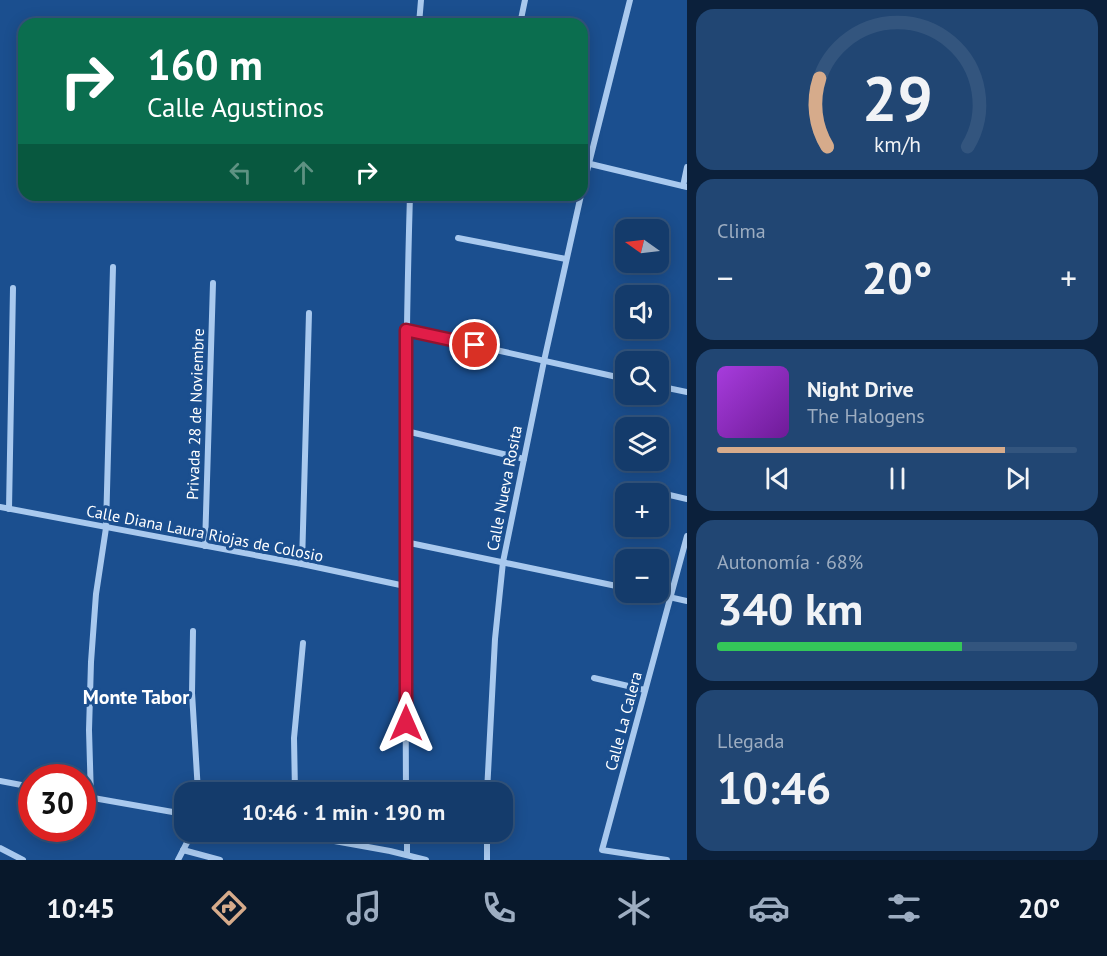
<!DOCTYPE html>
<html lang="es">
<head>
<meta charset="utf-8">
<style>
  body { margin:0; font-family:"PT Sans",sans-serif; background:#214673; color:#f1f3f6; height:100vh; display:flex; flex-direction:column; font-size:22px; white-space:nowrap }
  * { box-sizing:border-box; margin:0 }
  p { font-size:20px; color:#9dadc1 }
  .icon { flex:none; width:33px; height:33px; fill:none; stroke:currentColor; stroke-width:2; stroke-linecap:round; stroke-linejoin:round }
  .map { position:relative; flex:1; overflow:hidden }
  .side { display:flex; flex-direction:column; gap:9px; padding:9px; background:#0b203b; width:420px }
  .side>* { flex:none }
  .banner { position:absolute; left:18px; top:18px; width:570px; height:183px; border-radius:18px; box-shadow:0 3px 15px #0003,0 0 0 2px #33557e; background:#0b6e4f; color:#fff; overflow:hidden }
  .needle { width:39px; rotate:284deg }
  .fabs { position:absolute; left:615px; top:219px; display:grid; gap:12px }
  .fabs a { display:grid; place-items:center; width:54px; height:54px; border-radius:12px; background:#143b6b; box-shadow:0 3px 15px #0003,0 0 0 2px #33557e; font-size:30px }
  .speed { position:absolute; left:18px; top:764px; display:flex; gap:12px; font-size:30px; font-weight:700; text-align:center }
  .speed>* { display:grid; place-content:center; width:78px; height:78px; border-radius:50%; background:#143b6b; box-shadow:0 3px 15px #0003,0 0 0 2px #33557e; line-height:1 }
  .speed .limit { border:9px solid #d22; background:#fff; color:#111 }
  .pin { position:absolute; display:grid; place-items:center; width:51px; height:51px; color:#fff; margin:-26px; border:3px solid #fff; border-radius:50%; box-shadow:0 2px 6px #0007 }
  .me { position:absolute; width:66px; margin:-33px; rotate:0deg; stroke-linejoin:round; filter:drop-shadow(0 0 4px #0008) }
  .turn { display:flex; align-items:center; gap:21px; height:126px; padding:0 30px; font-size:27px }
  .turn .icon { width:78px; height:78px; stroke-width:2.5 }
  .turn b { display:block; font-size:42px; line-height:51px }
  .lanes { display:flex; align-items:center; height:57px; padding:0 30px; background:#0003; justify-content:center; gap:30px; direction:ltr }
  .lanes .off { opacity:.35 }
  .big { font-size:45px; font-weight:700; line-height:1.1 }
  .side .card { flex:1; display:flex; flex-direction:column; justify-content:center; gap:9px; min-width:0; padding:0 21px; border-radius:18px; background:#214673 }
  .side .dial { align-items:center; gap:0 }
  .dial svg { height:156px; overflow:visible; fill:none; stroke:#33557e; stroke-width:7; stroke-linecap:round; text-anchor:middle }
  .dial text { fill:#f1f3f6; stroke:none }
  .song { display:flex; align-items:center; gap:18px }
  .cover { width:72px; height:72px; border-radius:9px; background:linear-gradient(135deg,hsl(280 70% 55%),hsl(280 70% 35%)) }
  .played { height:6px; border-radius:3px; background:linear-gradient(90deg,#d6ab8b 80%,#33557e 80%) }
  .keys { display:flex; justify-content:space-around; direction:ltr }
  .heat { display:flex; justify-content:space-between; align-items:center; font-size:33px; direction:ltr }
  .charge { height:9px; border-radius:4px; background:linear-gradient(90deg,#34c759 68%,#33557e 0) }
  .trip { position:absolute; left:174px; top:782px; width:339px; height:60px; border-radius:18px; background:#143b6b; box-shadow:0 3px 15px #0003,0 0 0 2px #33557e; font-weight:700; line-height:60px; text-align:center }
  .tabs { display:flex; height:96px; justify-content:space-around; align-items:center; background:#08182b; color:#9dadc1 }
  .tabs .icon { width:42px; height:42px }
  .tabs .active { color:#d6ab8b }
  .tabs b { font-size:27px; color:#f1f3f6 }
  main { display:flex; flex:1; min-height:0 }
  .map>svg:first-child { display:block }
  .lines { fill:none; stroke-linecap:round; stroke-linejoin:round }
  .minor { stroke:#a9c9ee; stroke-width:6 }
  .route-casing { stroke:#92132f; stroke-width:15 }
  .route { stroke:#e11d48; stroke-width:10 }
  .labels { text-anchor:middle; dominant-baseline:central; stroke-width:6; stroke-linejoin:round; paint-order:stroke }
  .street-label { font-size:16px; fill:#fff; stroke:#1b4f8f }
  .quarter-label { font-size:20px; font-weight:bold; fill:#fff; stroke:#1b4f8f }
</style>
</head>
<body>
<main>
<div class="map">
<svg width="687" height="860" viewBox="0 0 687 860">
  <rect width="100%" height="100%" fill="#1b4f8f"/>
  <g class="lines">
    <g class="minor">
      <polyline points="419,24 421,0"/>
      <polyline points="520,24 525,0"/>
      <polyline points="582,162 687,187"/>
      <polyline points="683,186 687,167"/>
      <polyline points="582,191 630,0"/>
      <polyline points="458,238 566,259"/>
      <polyline points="406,330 626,379"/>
      <polyline points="658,386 687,392"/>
      <polyline points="406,431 524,459"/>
      <polyline points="627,485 687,499"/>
      <polyline points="0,507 302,564 405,586"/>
      <polyline points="9,509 13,288"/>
      <polyline points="405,542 626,588"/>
      <polyline points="205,546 213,283"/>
      <polyline points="302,564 309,313"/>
      <polyline points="647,592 687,601"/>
      <polyline points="193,631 192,693 198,792"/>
      <polyline points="594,678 645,690"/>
      <polyline points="0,781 32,787"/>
      <polyline points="295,792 294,738 303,643"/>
      <path d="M 406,792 C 405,593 404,394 410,195"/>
      <polyline points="487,792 495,639 503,562 544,361 581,195"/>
      <polyline points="82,796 184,814"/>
      <polyline points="91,798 89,730 91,662 96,594 106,528 113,267"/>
      <polyline points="279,831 390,851 426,860"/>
      <polyline points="407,831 407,855"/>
      <polyline points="0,848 23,860"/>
      <polyline points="183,850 220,860"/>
      <polyline points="178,860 193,831"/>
      <polyline points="487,860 487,831"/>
      <polyline points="667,860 602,850 687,536"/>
    </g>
  </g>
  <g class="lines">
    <g class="route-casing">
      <polyline id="route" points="406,723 406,330 475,345"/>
    </g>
    <use href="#route" class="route"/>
  </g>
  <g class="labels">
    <g class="street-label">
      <text transform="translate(195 414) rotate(-88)">Privada 28 de Noviembre</text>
      <text transform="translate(504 488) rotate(-79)">Calle Nueva Rosita</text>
      <text transform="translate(205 533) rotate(11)">Calle Diana Laura Riojas de Colosio</text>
      <text transform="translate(623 721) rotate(-75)">Calle La Calera</text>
    </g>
    <g class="quarter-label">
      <text x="136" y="697">Monte Tabor</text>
    </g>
  </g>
</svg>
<div class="fabs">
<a><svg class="needle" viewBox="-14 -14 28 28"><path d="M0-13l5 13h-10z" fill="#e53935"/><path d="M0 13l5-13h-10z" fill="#9dadc1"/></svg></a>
<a><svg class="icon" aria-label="sound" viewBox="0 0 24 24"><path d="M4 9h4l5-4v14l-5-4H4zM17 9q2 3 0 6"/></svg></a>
<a><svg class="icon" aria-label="search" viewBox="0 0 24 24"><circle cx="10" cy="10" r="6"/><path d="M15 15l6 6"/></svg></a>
<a><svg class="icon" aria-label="layers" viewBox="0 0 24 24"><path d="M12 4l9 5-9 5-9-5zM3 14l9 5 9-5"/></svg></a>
<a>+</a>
<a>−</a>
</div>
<div class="speed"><div class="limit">30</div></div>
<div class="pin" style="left:475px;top:345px;background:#d93025"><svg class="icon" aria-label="arrive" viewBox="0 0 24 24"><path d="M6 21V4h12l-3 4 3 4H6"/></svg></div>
<svg class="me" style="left:406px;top:723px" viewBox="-20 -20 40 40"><path d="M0-17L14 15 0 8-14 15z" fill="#e11d48" stroke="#fff" stroke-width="4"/></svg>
<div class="trip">10:46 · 1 min · 190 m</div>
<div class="banner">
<div class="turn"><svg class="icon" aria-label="right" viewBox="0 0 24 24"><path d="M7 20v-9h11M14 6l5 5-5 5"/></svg><div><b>160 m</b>Calle Agustinos</div></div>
<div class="lanes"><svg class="icon off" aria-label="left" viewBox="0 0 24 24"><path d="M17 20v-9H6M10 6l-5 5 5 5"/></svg><svg class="icon off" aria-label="ahead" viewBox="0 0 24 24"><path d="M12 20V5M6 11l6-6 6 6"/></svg><svg class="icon" aria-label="right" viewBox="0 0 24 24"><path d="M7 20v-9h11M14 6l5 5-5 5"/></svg></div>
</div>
</div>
<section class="side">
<div class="card dial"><svg viewBox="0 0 100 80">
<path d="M14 69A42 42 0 1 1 86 69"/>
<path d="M14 69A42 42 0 0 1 10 34" stroke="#d6ab8b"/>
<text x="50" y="56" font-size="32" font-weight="700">29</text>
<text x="50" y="72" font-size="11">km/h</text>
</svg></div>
<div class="card"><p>Clima</p>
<div class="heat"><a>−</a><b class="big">20°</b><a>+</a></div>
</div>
<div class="card">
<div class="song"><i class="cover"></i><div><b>Night Drive</b><p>The Halogens</p></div></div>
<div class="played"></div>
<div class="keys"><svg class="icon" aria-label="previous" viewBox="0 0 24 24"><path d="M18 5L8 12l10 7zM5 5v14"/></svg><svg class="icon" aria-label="pause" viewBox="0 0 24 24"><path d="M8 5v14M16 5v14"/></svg><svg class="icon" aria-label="next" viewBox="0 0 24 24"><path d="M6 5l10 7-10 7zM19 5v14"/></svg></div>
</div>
<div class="card"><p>Autonomía · 68%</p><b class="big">340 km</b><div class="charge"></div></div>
<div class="card"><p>Llegada</p><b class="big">10:46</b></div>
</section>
</main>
<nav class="tabs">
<b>10:45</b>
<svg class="icon active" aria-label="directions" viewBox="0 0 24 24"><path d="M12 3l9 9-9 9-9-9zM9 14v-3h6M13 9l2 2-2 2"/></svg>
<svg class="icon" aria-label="music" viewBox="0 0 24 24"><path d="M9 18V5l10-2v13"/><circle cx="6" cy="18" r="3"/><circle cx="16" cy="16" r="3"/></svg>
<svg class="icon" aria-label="phone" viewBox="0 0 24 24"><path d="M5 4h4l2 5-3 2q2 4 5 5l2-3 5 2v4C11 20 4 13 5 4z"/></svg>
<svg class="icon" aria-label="climate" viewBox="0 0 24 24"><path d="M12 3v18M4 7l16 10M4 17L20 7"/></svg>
<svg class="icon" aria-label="car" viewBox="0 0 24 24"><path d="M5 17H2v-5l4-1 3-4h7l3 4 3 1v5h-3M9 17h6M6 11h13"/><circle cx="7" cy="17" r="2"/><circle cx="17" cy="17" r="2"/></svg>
<svg class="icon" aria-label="filters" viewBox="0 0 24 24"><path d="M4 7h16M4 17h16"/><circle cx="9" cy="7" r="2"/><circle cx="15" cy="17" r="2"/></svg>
<b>20°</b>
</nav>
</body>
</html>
